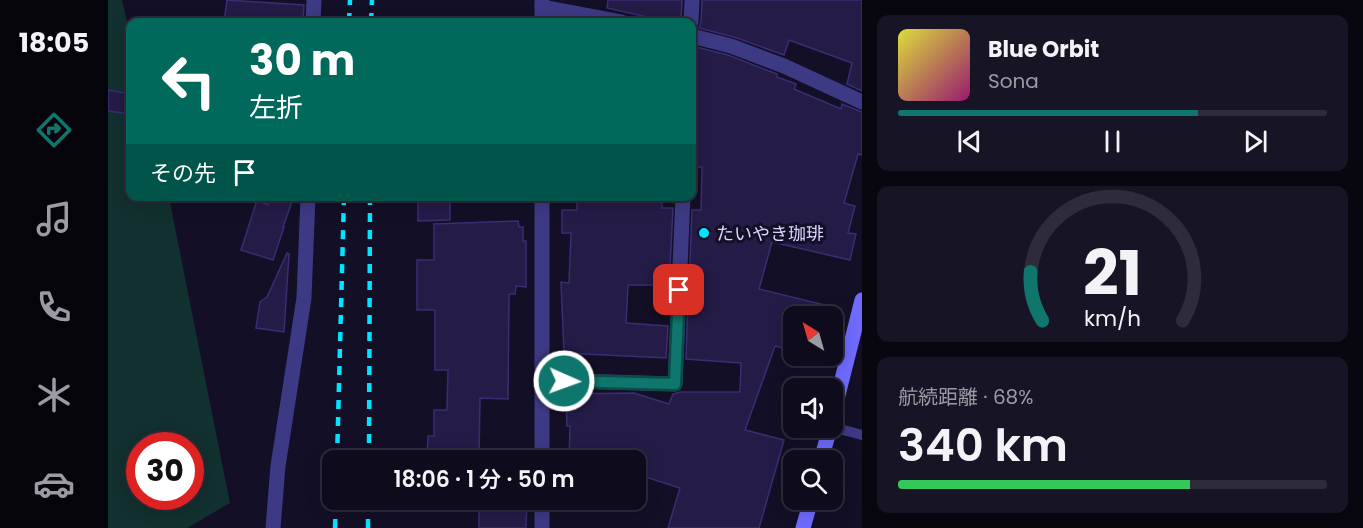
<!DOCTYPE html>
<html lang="ja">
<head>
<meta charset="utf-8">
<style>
  body { margin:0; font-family:Poppins,"Noto Sans JP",sans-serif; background:#171425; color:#f1f3f6; height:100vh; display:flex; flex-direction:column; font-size:22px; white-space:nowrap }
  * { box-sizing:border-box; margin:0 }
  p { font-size:20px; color:#9b9ba3 }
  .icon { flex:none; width:33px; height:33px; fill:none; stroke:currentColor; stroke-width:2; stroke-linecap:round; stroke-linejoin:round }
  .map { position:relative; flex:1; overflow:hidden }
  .side { display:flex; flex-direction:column; gap:15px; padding:15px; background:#08060f; width:501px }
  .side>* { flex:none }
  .top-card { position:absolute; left:18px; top:18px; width:570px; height:183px; border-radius:12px; box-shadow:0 3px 15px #0003,0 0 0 2px #2e2b3b; background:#00695c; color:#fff; overflow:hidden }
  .needle { width:39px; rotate:323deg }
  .controls { position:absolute; left:675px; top:306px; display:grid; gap:12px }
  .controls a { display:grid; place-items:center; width:60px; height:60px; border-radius:12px; background:#0e0b1c; box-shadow:0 3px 15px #0003,0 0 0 2px #2e2b3b; font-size:30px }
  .speed { position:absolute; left:18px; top:432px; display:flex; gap:12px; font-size:30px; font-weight:700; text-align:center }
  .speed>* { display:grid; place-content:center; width:78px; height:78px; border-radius:50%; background:#0e0b1c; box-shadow:0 3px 15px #0003,0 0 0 2px #2e2b3b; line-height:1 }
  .speed .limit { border:9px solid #d22; background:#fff; color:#111 }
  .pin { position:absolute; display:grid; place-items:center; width:51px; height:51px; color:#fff; margin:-26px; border-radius:12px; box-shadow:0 3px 9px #0006 }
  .me { position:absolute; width:66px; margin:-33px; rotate:92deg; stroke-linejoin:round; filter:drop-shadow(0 0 4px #0008) }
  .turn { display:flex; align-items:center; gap:21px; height:126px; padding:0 24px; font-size:27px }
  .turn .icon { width:78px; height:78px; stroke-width:2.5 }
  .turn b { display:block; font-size:42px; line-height:51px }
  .then { display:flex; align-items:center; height:57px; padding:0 24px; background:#0003; gap:12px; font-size:22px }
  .big { font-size:45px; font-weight:600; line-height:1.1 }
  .side .tile { flex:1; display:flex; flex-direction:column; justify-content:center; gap:9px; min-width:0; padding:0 21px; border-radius:12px; background:#171425 }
  .side .dial { align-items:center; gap:0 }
  .dial svg { height:156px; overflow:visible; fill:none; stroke:#2e2b3b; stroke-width:7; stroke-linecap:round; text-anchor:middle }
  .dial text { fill:#f1f3f6; stroke:none }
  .song { display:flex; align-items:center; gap:18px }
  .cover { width:72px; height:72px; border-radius:9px; background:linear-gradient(135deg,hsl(60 70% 55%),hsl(320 70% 35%)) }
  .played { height:6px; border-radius:3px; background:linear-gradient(90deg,#0f766e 70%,#2e2b3b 70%) }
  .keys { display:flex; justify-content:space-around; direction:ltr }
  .charge { height:9px; border-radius:4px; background:linear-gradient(90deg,#34c759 68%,#2e2b3b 0) }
  .trip { position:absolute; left:214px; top:450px; width:324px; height:60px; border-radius:12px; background:#0e0b1c; box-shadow:0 3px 15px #0003,0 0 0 2px #2e2b3b; font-weight:600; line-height:60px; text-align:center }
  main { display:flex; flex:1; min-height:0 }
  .menu { display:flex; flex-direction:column; width:108px; justify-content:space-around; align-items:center; background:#06040b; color:#9b9ba3 }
  .menu .icon { width:42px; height:42px }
  .menu .on { color:#0f766e }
  .menu b { font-size:27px; color:#f1f3f6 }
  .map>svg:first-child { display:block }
  .green { fill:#12302f; fill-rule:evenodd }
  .building { fill:#241b47; stroke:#3b2d73; stroke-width:1.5 }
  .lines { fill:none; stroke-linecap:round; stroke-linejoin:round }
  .lane { stroke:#3d3a85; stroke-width:10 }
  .street { stroke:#3d3a85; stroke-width:15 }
  .secondary { stroke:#6f6bff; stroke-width:15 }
  .rail { stroke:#00e5ff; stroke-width:4.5; stroke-dasharray:9 8; stroke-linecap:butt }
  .route-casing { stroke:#0a4d48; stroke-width:15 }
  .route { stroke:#0f766e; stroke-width:10 }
  .poi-dot { fill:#00e5ff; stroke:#130f26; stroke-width:2 }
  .labels { text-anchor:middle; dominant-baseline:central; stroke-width:6; stroke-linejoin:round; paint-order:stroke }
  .poi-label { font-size:18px; fill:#d9d4ff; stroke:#130f26; text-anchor:start }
</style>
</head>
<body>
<main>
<nav class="menu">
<b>18:05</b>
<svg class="icon on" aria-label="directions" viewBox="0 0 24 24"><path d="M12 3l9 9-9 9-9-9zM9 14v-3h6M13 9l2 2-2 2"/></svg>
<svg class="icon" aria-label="music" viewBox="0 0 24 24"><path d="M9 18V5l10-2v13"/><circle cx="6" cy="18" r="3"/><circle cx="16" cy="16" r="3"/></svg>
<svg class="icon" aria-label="phone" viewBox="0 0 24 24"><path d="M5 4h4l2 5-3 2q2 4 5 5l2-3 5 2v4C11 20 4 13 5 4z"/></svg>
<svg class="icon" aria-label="climate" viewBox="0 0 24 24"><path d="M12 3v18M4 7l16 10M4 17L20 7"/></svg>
<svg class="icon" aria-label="car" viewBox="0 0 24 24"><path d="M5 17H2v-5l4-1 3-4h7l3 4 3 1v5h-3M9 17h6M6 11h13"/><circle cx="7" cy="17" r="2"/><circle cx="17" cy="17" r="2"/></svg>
</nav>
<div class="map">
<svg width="754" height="528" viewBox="0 0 754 528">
  <rect width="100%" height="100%" fill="#130f26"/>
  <path class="green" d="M 0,0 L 14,0 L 22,34 L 22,196 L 61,197 L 122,503 L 79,528 L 0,528 ZM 32,446 L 82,446 L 82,496 L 32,496 Z"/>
  <g class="building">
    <polygon points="119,0 196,5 195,22 116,22"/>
    <polygon points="500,0 574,0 573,22 561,22 499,8"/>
    <polygon points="594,0 754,0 754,91 739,84 744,63 681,40 676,55 626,37 591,28 593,22"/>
    <polygon points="588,47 620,55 669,74 669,77 688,84 686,89 733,109 734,104 754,112 754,155 750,154 736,203 747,206 740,233 748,234 742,260 664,242 651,289 733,309 732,316 686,316 686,351 667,346 637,430 676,440 651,528 560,528 572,488 528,474 528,460 461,460 462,426 459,426 458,394 526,393 561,404 565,394 572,392 632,392 633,363 578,359 580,298 584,286 581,286 584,210 593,210 594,167 587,167 589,128 584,127 584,114 588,79 585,78"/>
    <polygon points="0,90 22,94 22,114 0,111"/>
    <polygon points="163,196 186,196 175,227 176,227 165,260 133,250 149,200 160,205"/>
    <polygon points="310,196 342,196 342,220 310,221"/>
    <polygon points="469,196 554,196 554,208 565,208 561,285 520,285 518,323 560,326 558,358 456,353 453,282 461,283 463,233 454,233 454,210 469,210"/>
    <polygon points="410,221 411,227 415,227 415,241 418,241 418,287 408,286 407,294 401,294 400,399 372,398 371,460 340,460 340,457 319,457 320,436 326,436 326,410 339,410 340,370 327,370 327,310 309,310 309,260 326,260 326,224"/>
    <polygon points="179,253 181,254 176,332 148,328 152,302 159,297"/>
    <polygon points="371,500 419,500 418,528 371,528"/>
  </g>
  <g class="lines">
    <polyline class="lane" points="724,427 754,435"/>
    <g class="street">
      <polyline points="434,0 434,22"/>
      <polyline points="434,7 514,22"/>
      <polyline points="205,22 206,0"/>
      <polyline points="583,22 584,0"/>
      <polyline points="584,36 623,46 676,66 754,102"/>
      <polyline points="434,380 567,384 575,196"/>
      <polyline points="434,460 434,196"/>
      <polyline points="165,528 170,466 196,298 200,196"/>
      <polyline points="434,528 434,500"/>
    </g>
    <g class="secondary">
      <polyline points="724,419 754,300"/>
      <polyline points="713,460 722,428"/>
      <polyline points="695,528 703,500"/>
    </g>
    <g class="rail">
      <polyline points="241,22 242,0"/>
      <polyline points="263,22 264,0"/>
      <polyline points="229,460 236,196"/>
      <polyline points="261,460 262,196"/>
      <polyline points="227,528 228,500"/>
      <polyline points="260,528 260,500"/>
    </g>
  </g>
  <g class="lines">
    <g class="route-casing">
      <polyline id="route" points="456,381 567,384 571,290"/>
    </g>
    <use href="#route" class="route"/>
  </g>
  <circle class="poi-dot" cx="596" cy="233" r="6"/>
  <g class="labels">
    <g class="poi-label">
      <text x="608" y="233">たいやき珈琲</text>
    </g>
  </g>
</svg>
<div class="controls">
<a><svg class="needle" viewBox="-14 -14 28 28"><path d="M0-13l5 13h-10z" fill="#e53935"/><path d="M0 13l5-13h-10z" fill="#9b9ba3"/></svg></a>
<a><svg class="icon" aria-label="sound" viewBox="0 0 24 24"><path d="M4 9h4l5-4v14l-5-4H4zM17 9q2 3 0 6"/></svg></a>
<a><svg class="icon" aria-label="search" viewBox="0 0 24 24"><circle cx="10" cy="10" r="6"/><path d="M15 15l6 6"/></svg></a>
</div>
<div class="speed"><div class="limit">30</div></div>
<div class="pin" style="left:571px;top:290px;background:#d93025"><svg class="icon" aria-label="arrive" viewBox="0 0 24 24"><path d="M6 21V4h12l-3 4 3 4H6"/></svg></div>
<svg class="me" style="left:456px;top:381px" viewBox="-20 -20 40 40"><circle r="17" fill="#0f766e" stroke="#fff" stroke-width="3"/><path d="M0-11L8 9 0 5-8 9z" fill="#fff"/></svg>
<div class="trip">18:06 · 1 分 · 50 m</div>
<div class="top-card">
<div class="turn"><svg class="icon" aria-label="left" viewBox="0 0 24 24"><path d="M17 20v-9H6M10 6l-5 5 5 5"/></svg><div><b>30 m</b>左折</div></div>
<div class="then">その先<svg class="icon" aria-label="arrive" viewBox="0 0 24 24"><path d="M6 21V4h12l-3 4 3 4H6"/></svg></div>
</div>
</div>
<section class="side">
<div class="tile">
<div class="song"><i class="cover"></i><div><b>Blue Orbit</b><p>Sona</p></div></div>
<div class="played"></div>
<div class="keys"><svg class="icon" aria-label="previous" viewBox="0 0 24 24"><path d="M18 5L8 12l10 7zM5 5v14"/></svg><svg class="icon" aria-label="pause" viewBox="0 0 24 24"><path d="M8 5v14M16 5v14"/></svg><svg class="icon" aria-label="next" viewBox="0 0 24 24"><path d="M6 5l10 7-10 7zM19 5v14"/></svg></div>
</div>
<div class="tile dial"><svg viewBox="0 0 100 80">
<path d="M14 69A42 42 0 1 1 86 69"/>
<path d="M14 69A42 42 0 0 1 8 44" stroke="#0f766e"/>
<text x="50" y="56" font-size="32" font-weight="700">21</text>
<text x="50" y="72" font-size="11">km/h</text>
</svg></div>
<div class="tile"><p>航続距離 · 68%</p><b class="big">340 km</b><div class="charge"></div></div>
</section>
</main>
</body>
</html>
